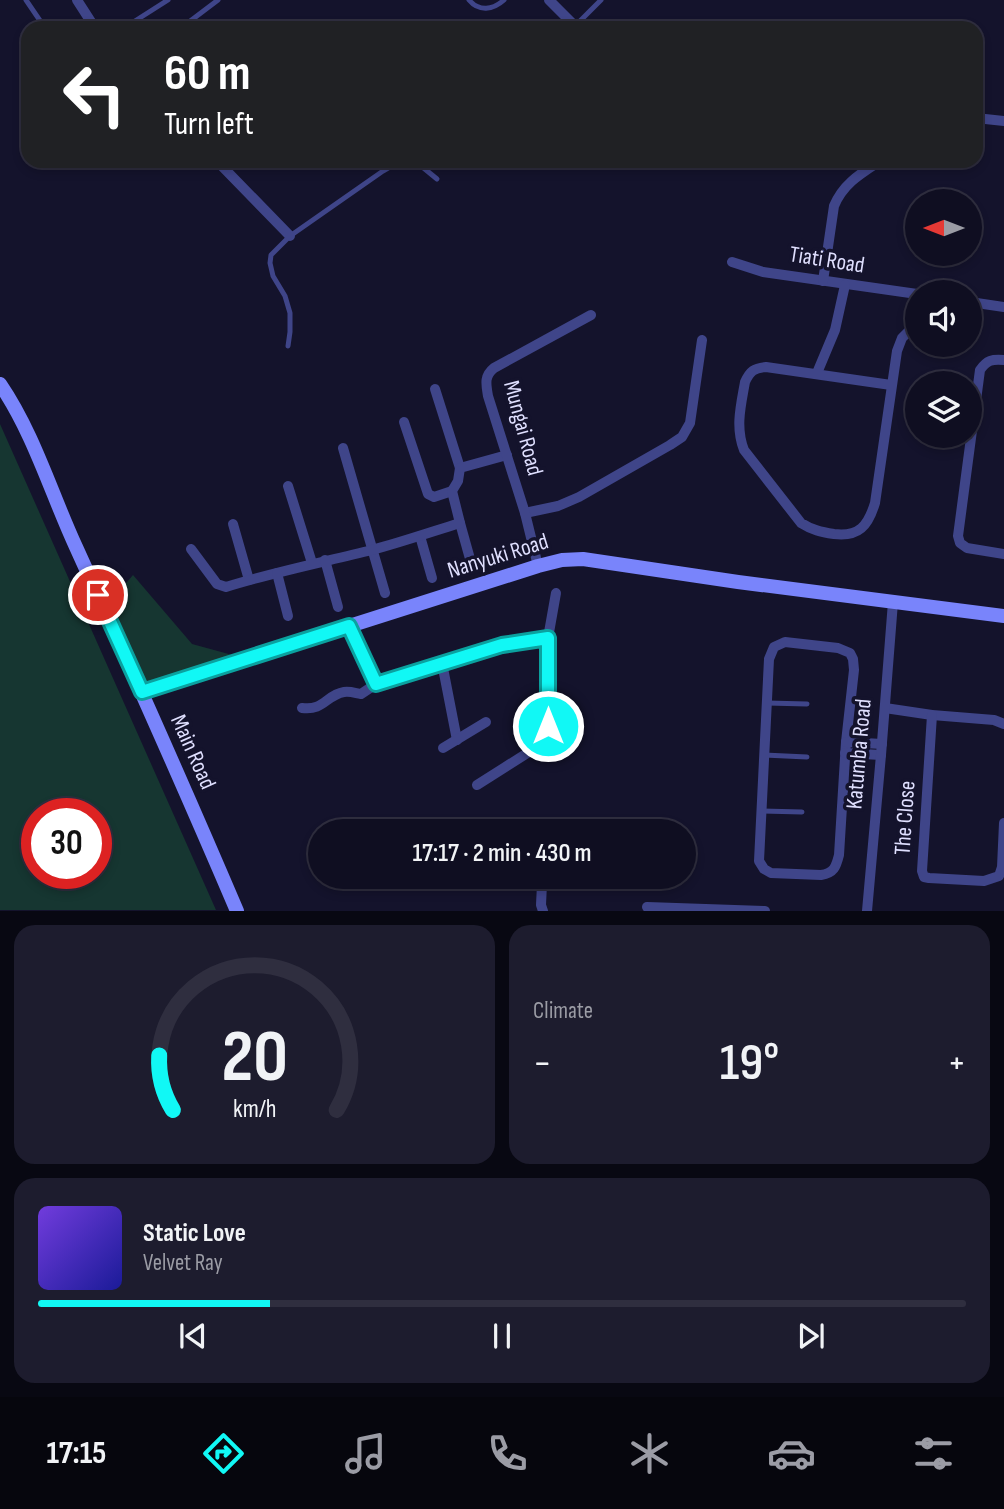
<!DOCTYPE html>
<html lang="en">
<head>
<meta charset="utf-8">
<style>
  body { margin:0; font-family:"Sofia Sans Condensed",sans-serif; background:#1d1c2e; color:#f1f3f6; height:100vh; display:flex; flex-direction:column; font-size:26px; white-space:nowrap }
  * { box-sizing:border-box; margin:0 }
  p { font-size:23px; color:#9b9ca5 }
  .icon { flex:none; width:38px; height:38px; fill:none; stroke:currentColor; stroke-width:2; stroke-linecap:round; stroke-linejoin:round }
  .map { position:relative; height:911px; overflow:hidden }
  .details { display:flex; flex-direction:column; gap:14px; padding:14px; background:#080812; flex:1 }
  .details>* { flex:none }
  .guide { position:absolute; left:21px; top:21px; width:962px; height:147px; border-radius:21px; box-shadow:0 4px 10px #0003,0 0 0 2px #2f2e3f; background:#202124; color:#fff; overflow:hidden }
  .needle { width:46px; rotate:270deg }
  .tools { position:absolute; left:905px; top:189px; display:grid; gap:14px }
  .tools a { display:grid; place-items:center; width:77px; height:77px; border-radius:50%; background:#0f0e21; box-shadow:0 4px 10px #0003,0 0 0 2px #2f2e3f; font-size:35px }
  .speed { position:absolute; left:21px; top:798px; display:flex; gap:14px; font-size:35px; font-weight:700; text-align:center }
  .speed>* { display:grid; place-content:center; width:91px; height:91px; border-radius:50%; background:#0f0e21; box-shadow:0 4px 10px #0003,0 0 0 2px #2f2e3f; line-height:1 }
  .speed .limit { border:10px solid #d22; background:#fff; color:#111 }
  .pin { position:absolute; display:grid; place-items:center; width:60px; height:60px; color:#fff; margin:-30px; border:4px solid #fff; border-radius:50%; box-shadow:0 2px 7px #0007 }
  .me { position:absolute; width:77px; margin:-38px; rotate:0deg; stroke-linejoin:round; filter:drop-shadow(0 0 5px #0008) }
  .turn { display:flex; align-items:center; gap:24px; height:147px; padding:0 28px; font-size:32px }
  .turn .icon { width:91px; height:91px; stroke-width:2.5 }
  .turn b { display:block; font-size:49px; line-height:60px }
  .big { font-size:52px; font-weight:600; line-height:1.1 }
  .details .card { flex:1; display:flex; flex-direction:column; justify-content:center; gap:10px; min-width:0; padding:0 24px; border-radius:21px; background:#1d1c2e }
  .details .dial { align-items:center; gap:0 }
  .dial svg { height:182px; overflow:visible; fill:none; stroke:#2f2e3f; stroke-width:7; stroke-linecap:round; text-anchor:middle }
  .dial text { fill:#f1f3f6; stroke:none }
  .song { display:flex; align-items:center; gap:21px }
  .cover { width:84px; height:84px; border-radius:10px; background:linear-gradient(135deg,hsl(260 70% 55%),hsl(240 70% 35%)) }
  .played { height:7px; border-radius:4px; background:linear-gradient(90deg,#11f8f5 25%,#2f2e3f 25%) }
  .keys { display:flex; justify-content:space-around; direction:ltr }
  .heat { display:flex; justify-content:space-between; align-items:center; font-size:38px; direction:ltr }
  .details .tiles { flex:1; display:grid; gap:14px; grid-template-columns:1fr 1fr }
  .card:last-child { grid-column:span 2 }
  .trip { position:absolute; left:308px; top:819px; width:388px; height:70px; border-radius:35px; background:#0f0e21; box-shadow:0 4px 10px #0003,0 0 0 2px #2f2e3f; font-weight:600; line-height:70px; text-align:center }
  .dock { display:flex; height:112px; justify-content:space-around; align-items:center; background:#06060d; color:#9b9ca5 }
  .dock .icon { width:49px; height:49px }
  .dock .selected { color:#11f8f5 }
  .dock b { font-size:32px; color:#f1f3f6 }
  .map>svg:first-child { display:block }
  .green { fill:#163631; fill-rule:evenodd }
  .lines { fill:none; stroke-linecap:round; stroke-linejoin:round }
  .lane { stroke:#3f4589; stroke-width:5 }
  .street { stroke:#3f4589; stroke-width:10 }
  .secondary { stroke:#7984fb; stroke-width:14 }
  .route-casing { stroke:#0ba19f; stroke-width:18 }
  .route { stroke:#11f8f5; stroke-width:12 }
  .labels { text-anchor:middle; dominant-baseline:central; stroke-width:7; stroke-linejoin:round; paint-order:stroke }
  .street-label { font-size:23px; fill:#dfdffe; stroke:#14132c }
</style>
</head>
<body>
<div class="map">
<svg width="1004" height="911" viewBox="0 0 1004 911">
  <rect width="100%" height="100%" fill="#14132c"/>
  <g class="green">
    <path d="M 0,424 L 216,910 L 0,910 ZM 37,814 L 96,814 L 96,873 L 37,873 Z"/>
    <polygon points="133,575 192,644 236,656 144,684 137,677 110,602"/>
  </g>
  <g class="lines">
    <g class="lane">
      <polyline points="26,0 45,28"/>
      <path d="M 469,0 C 479,12 493,10 504,0"/>
      <polyline points="575,26 601,0"/>
      <polyline points="124,28 168,0"/>
      <polyline points="181,28 218,0"/>
      <polyline points="415,161 437,179"/>
      <polyline points="288,346 290,332 290,313 285,296 273,276 270,263 271,255 290,236 383,171 400,161"/>
      <polyline points="767,703 807,704"/>
      <polyline points="764,755 807,757"/>
      <polyline points="761,811 802,812"/>
    </g>
    <g class="street">
      <polyline points="77,0 95,28"/>
      <polyline points="549,0 577,28"/>
      <polyline points="976,118 1004,121"/>
      <polyline points="217,161 290,236"/>
      <polyline points="732,262 763,272 917,294"/>
      <path d="M 823,281 L 834,206 C 843,184 860,174 880,161"/>
      <polyline points="970,302 1004,307"/>
      <path d="M 1004,360 C 992,359 987,360 980,370 L 958,536 L 960,543 L 967,548 L 1004,554"/>
      <polyline points="817,373 835,330 845,285"/>
      <path d="M 891,385 L 766,367 C 754,368 750,371 745,382 C 741,405 735,427 744,450 L 801,523 C 812,530 821,532 834,534 C 859,537 868,526 875,503 L 897,351 L 902,338 L 917,323"/>
      <polyline points="435,389 460,468"/>
      <polyline points="404,422 428,494 434,497 452,491"/>
      <polyline points="343,448 385,593"/>
      <polyline points="288,486 312,563"/>
      <polyline points="525,513 558,506 579,497 670,445 682,437 690,423 702,340"/>
      <polyline points="460,523 472,566"/>
      <polyline points="233,524 249,580"/>
      <polyline points="420,536 432,578"/>
      <path d="M 191,549 L 217,584 L 226,587 C 274,572 324,562 372,550 C 402,542 431,532 460,523 L 452,491 L 458,481 L 460,468 L 507,455"/>
      <polyline points="325,560 338,607"/>
      <path d="M 538,566 L 525,513 L 488,396 C 486,384 484,376 494,368 L 591,315"/>
      <polyline points="277,573 288,616"/>
      <polyline points="349,626 376,684"/>
      <polyline points="548,638 556,593"/>
      <path d="M 785,642 L 838,648 L 850,653 L 853,659 L 854,670 L 846,742 L 839,855 C 836,867 834,873 821,875 L 771,873 L 764,869 L 759,861 L 769,659 L 774,647 Z"/>
      <polyline points="442,663 457,740"/>
      <path d="M 302,708 C 324,711 326,695 344,692 C 350,691 355,693 361,694 L 376,684 L 502,645 L 548,638 L 548,731 L 546,739 L 540,745 L 477,785"/>
      <polyline points="885,708 932,715 994,720 1004,724"/>
      <polyline points="932,715 922,871 924,877 929,878 984,881 999,876 1002,867 1004,823"/>
      <polyline points="846,742 882,744"/>
      <polyline points="443,748 486,722"/>
      <polyline points="845,753 881,755"/>
      <polyline points="542,884 541,905 543,911"/>
      <polyline points="647,907 765,911"/>
      <polyline points="867,911 881,755 893,602"/>
    </g>
    <g class="secondary">
      <path d="M 0,384 C 34,434 51,493 76,547 C 131,668 185,789 237,911"/>
      <polyline points="142,692 538,566 562,560 583,559 738,582 1004,616"/>
    </g>
  </g>
  <g class="lines">
    <g class="route-casing">
      <polyline id="route" points="98,595 142,692 349,626 376,684 502,645 548,638 548,726"/>
    </g>
    <use href="#route" class="route"/>
  </g>
  <g class="labels">
    <g class="street-label">
      <text transform="translate(827 260) rotate(9)">Tiati Road</text>
      <text transform="translate(523 428) rotate(75)">Mungai Road</text>
      <text transform="translate(498 556) rotate(-17)">Nanyuki Road</text>
      <text transform="translate(193 752) rotate(66)">Main Road</text>
      <text transform="translate(859 754) rotate(-85)">Katumba Road</text>
      <text transform="translate(905 818) rotate(-86)">The Close</text>
    </g>
  </g>
</svg>
<div class="tools">
<a><svg class="needle" viewBox="-14 -14 28 28"><path d="M0-13l5 13h-10z" fill="#e53935"/><path d="M0 13l5-13h-10z" fill="#9b9ca5"/></svg></a>
<a><svg class="icon" aria-label="sound" viewBox="0 0 24 24"><path d="M4 9h4l5-4v14l-5-4H4zM17 9q2 3 0 6"/></svg></a>
<a><svg class="icon" aria-label="layers" viewBox="0 0 24 24"><path d="M12 4l9 5-9 5-9-5zM3 14l9 5 9-5"/></svg></a>
</div>
<div class="speed"><div class="limit">30</div></div>
<div class="pin" style="left:98px;top:595px;background:#d93025"><svg class="icon" aria-label="arrive" viewBox="0 0 24 24"><path d="M6 21V4h12l-3 4 3 4H6"/></svg></div>
<svg class="me" style="left:548px;top:726px" viewBox="-20 -20 40 40"><circle r="17" fill="#11f8f5" stroke="#fff" stroke-width="3"/><path d="M0-11L8 9 0 5-8 9z" fill="#fff"/></svg>
<div class="trip">17:17 · 2 min · 430 m</div>
<div class="guide">
<div class="turn"><svg class="icon" aria-label="left" viewBox="0 0 24 24"><path d="M17 20v-9H6M10 6l-5 5 5 5"/></svg><div><b>60 m</b>Turn left</div></div>
</div>
</div>
<section class="details">
<div class="tiles">
<div class="card dial"><svg viewBox="0 0 100 80">
<path d="M14 69A42 42 0 1 1 86 69"/>
<path d="M14 69A42 42 0 0 1 8 45" stroke="#11f8f5"/>
<text x="50" y="56" font-size="32" font-weight="700">20</text>
<text x="50" y="72" font-size="11">km/h</text>
</svg></div>
<div class="card"><p>Climate</p>
<div class="heat"><a>−</a><b class="big">19°</b><a>+</a></div>
</div>
<div class="card">
<div class="song"><i class="cover"></i><div><b>Static Love</b><p>Velvet Ray</p></div></div>
<div class="played"></div>
<div class="keys"><svg class="icon" aria-label="previous" viewBox="0 0 24 24"><path d="M18 5L8 12l10 7zM5 5v14"/></svg><svg class="icon" aria-label="pause" viewBox="0 0 24 24"><path d="M8 5v14M16 5v14"/></svg><svg class="icon" aria-label="next" viewBox="0 0 24 24"><path d="M6 5l10 7-10 7zM19 5v14"/></svg></div>
</div>
</div>
</section>
<nav class="dock">
<b>17:15</b>
<svg class="icon selected" aria-label="directions" viewBox="0 0 24 24"><path d="M12 3l9 9-9 9-9-9zM9 14v-3h6M13 9l2 2-2 2"/></svg>
<svg class="icon" aria-label="music" viewBox="0 0 24 24"><path d="M9 18V5l10-2v13"/><circle cx="6" cy="18" r="3"/><circle cx="16" cy="16" r="3"/></svg>
<svg class="icon" aria-label="phone" viewBox="0 0 24 24"><path d="M5 4h4l2 5-3 2q2 4 5 5l2-3 5 2v4C11 20 4 13 5 4z"/></svg>
<svg class="icon" aria-label="climate" viewBox="0 0 24 24"><path d="M12 3v18M4 7l16 10M4 17L20 7"/></svg>
<svg class="icon" aria-label="car" viewBox="0 0 24 24"><path d="M5 17H2v-5l4-1 3-4h7l3 4 3 1v5h-3M9 17h6M6 11h13"/><circle cx="7" cy="17" r="2"/><circle cx="17" cy="17" r="2"/></svg>
<svg class="icon" aria-label="filters" viewBox="0 0 24 24"><path d="M4 7h16M4 17h16"/><circle cx="9" cy="7" r="2"/><circle cx="15" cy="17" r="2"/></svg>
</nav>
</body>
</html>
